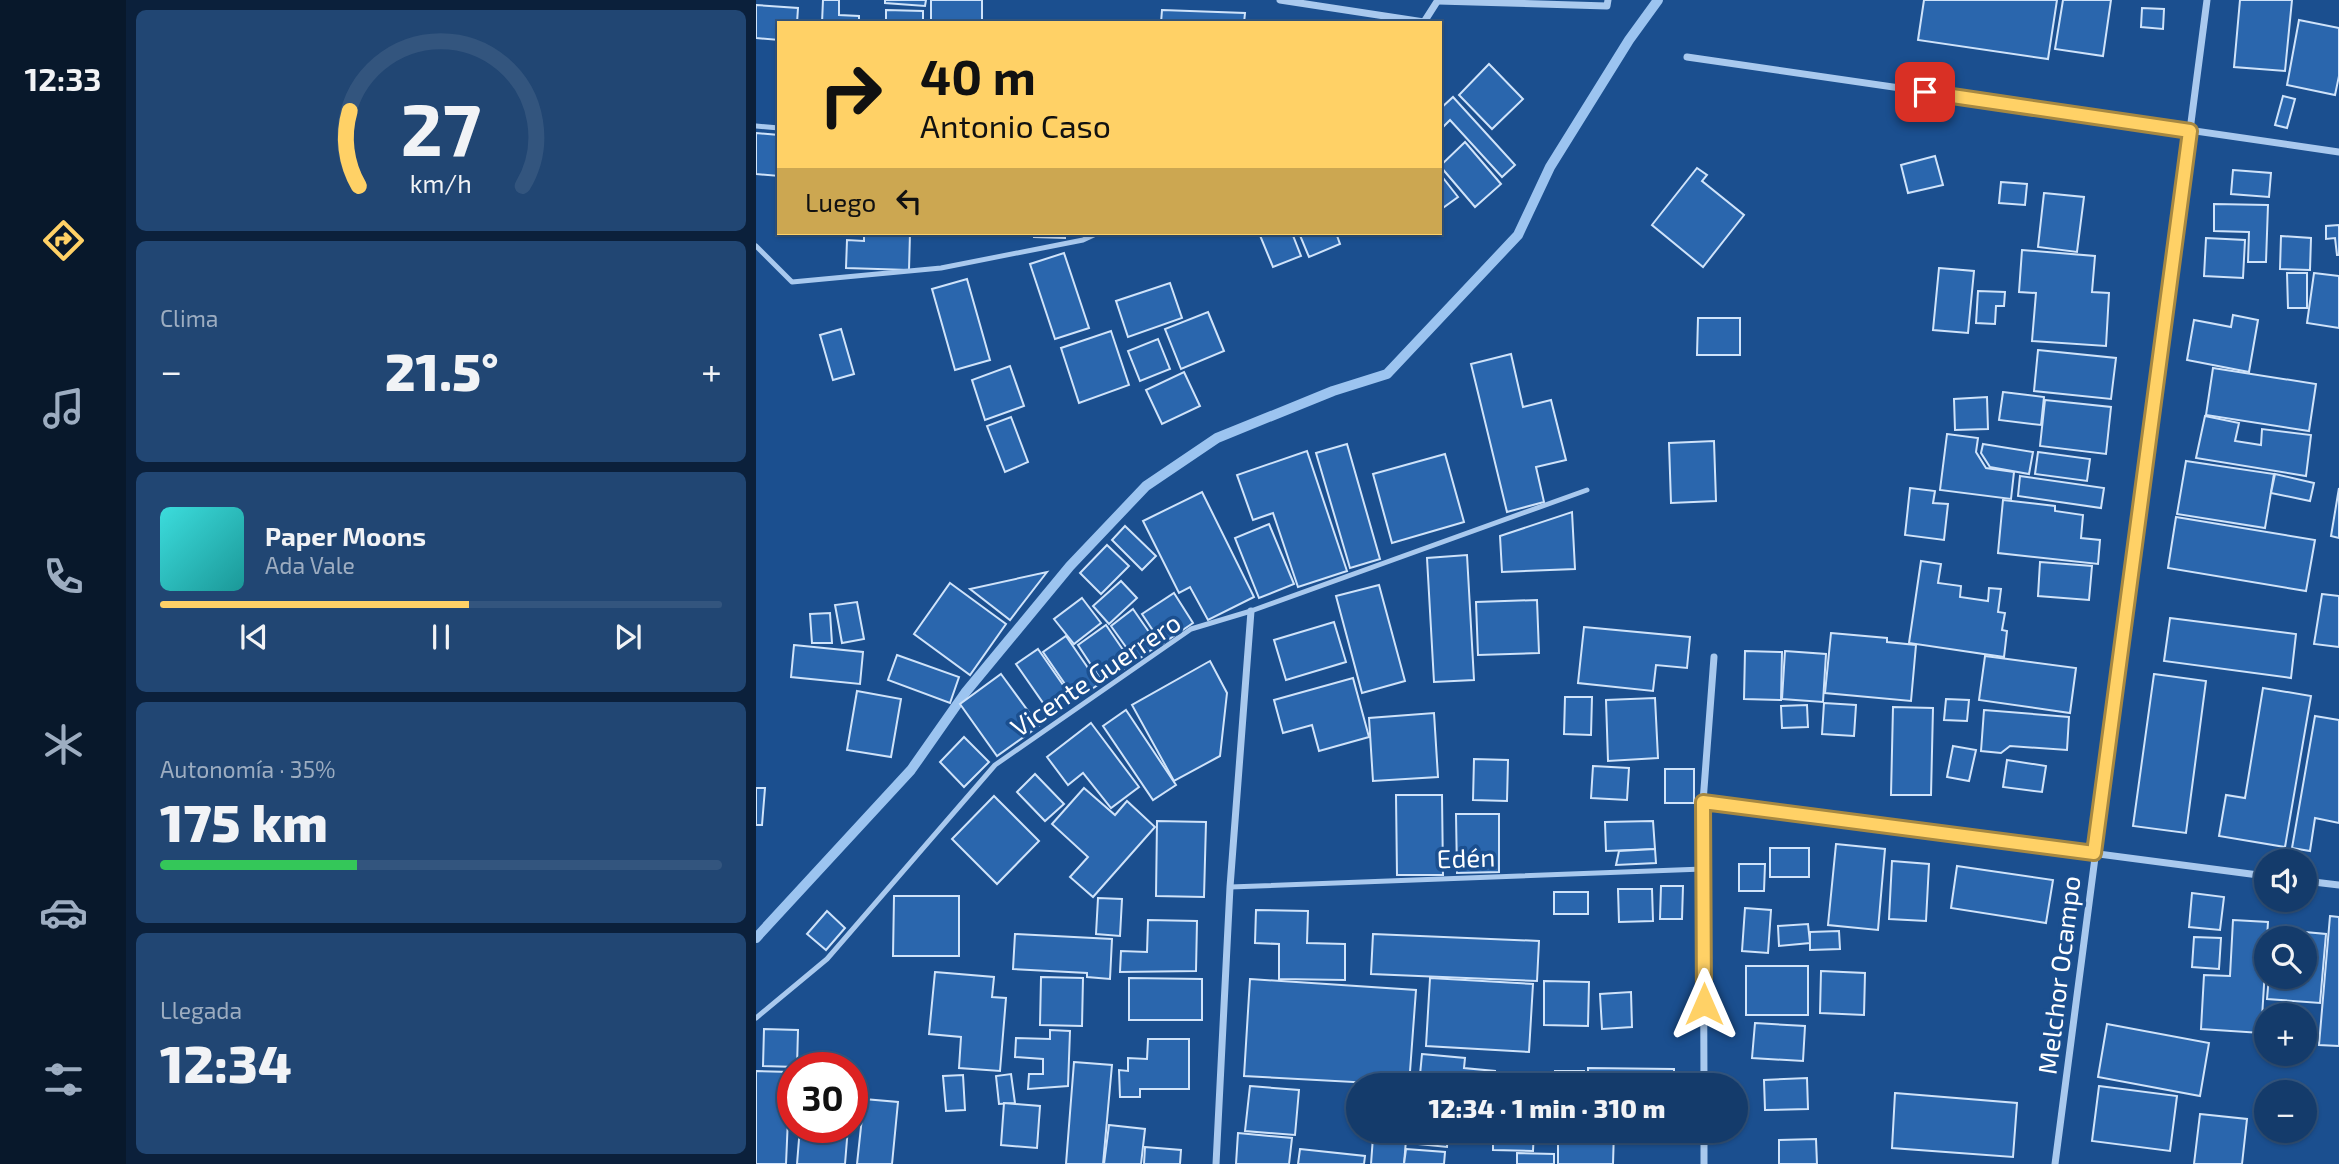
<!DOCTYPE html>
<html lang="es">
<head>
<meta charset="utf-8">
<style>
  body { margin:0; font-family:"Exo 2",sans-serif; background:#214673; color:#f1f3f6; height:100vh; display:flex; flex-direction:column; font-size:26px; white-space:nowrap }
  * { box-sizing:border-box; margin:0 }
  p { font-size:23px; color:#9dadc1 }
  .icon { flex:none; width:38px; height:38px; fill:none; stroke:currentColor; stroke-width:2; stroke-linecap:round; stroke-linejoin:round }
  .map { position:relative; flex:1; overflow:hidden }
  .sheet { display:flex; flex-direction:column; gap:10px; padding:10px; background:#0b203b; width:630px }
  .sheet>* { flex:none }
  .top-card { position:absolute; left:21px; top:21px; width:665px; height:214px; border-radius:0px; box-shadow:0 2px 5px #0004,0 0 0 2px #33557e; background:#ffd166; color:#111; overflow:hidden }
  .tools { position:absolute; left:1498px; top:849px; display:grid; gap:14px }
  .tools a { display:grid; place-items:center; width:63px; height:63px; border-radius:50%; background:#143b6b; box-shadow:0 2px 5px #0004,0 0 0 2px #33557e; font-size:35px }
  .speed { position:absolute; left:21px; top:1052px; display:flex; gap:14px; font-size:35px; font-weight:700; text-align:center }
  .speed>* { display:grid; place-content:center; width:91px; height:91px; border-radius:50%; background:#143b6b; box-shadow:0 2px 5px #0004,0 0 0 2px #33557e; line-height:1 }
  .speed .limit { border:10px solid #d22; background:#fff; color:#111 }
  .pin { position:absolute; display:grid; place-items:center; width:60px; height:60px; color:#fff; margin:-30px; border-radius:14px; box-shadow:0 4px 10px #0006 }
  .me { position:absolute; width:77px; margin:-38px; rotate:0deg; stroke-linejoin:round; filter:drop-shadow(0 0 5px #0008) }
  .turn { display:flex; align-items:center; gap:24px; height:147px; padding:0 28px; font-size:32px }
  .turn .icon { width:91px; height:91px; stroke-width:2.5 }
  .turn b { display:block; font-size:49px; line-height:60px }
  .then { display:flex; align-items:center; height:66px; padding:0 28px; background:#0003; gap:14px; font-size:26px }
  .big { font-size:52px; font-weight:800; line-height:1.1 }
  .sheet .widget { flex:1; display:flex; flex-direction:column; justify-content:center; gap:10px; min-width:0; padding:0 24px; border-radius:10px; background:#214673 }
  .sheet .dial { align-items:center; gap:0 }
  .dial svg { height:182px; overflow:visible; fill:none; stroke:#33557e; stroke-width:7; stroke-linecap:round; text-anchor:middle }
  .dial text { fill:#f1f3f6; stroke:none }
  .song { display:flex; align-items:center; gap:21px }
  .cover { width:84px; height:84px; border-radius:10px; background:linear-gradient(135deg,hsl(180 70% 55%),hsl(180 70% 35%)) }
  .played { height:7px; border-radius:4px; background:linear-gradient(90deg,#ffd166 55%,#33557e 55%) }
  .keys { display:flex; justify-content:space-around; direction:ltr }
  .heat { display:flex; justify-content:space-between; align-items:center; font-size:38px; direction:ltr }
  .charge { height:10px; border-radius:5px; background:linear-gradient(90deg,#34c759 35%,#33557e 0) }
  .trip { position:absolute; left:590px; top:1073px; width:402px; height:70px; border-radius:35px; background:#143b6b; box-shadow:0 2px 5px #0004,0 0 0 2px #33557e; font-weight:800; line-height:70px; text-align:center }
  main { display:flex; flex:1; min-height:0 }
  .menu { display:flex; flex-direction:column; width:126px; justify-content:space-around; align-items:center; background:#08182b; color:#9dadc1 }
  .menu .icon { width:49px; height:49px }
  .menu .active { color:#ffd166 }
  .menu b { font-size:32px; color:#f1f3f6 }
  .map>svg:first-child { display:block }
  .lines { fill:none; stroke-linecap:round; stroke-linejoin:round }
  .stream { stroke:#9cc4f0; stroke-width:10 }
  .building { fill:#2a66ad; stroke:#cfe3fa; stroke-width:2 }
  .service { stroke:#a9c9ee; stroke-width:5 }
  .minor { stroke:#a9c9ee; stroke-width:7 }
  .route-casing { stroke:#a68842; stroke-width:18 }
  .route { stroke:#ffd166; stroke-width:12 }
  .labels { text-anchor:middle; dominant-baseline:central; stroke-width:7; stroke-linejoin:round; paint-order:stroke }
  .street-label { font-size:26px; fill:#fff; stroke:#1b4f8f }
</style>
</head>
<body>
<main>
<nav class="menu">
<b>12:33</b>
<svg class="icon active" aria-label="directions" viewBox="0 0 24 24"><path d="M12 3l9 9-9 9-9-9zM9 14v-3h6M13 9l2 2-2 2"/></svg>
<svg class="icon" aria-label="music" viewBox="0 0 24 24"><path d="M9 18V5l10-2v13"/><circle cx="6" cy="18" r="3"/><circle cx="16" cy="16" r="3"/></svg>
<svg class="icon" aria-label="phone" viewBox="0 0 24 24"><path d="M5 4h4l2 5-3 2q2 4 5 5l2-3 5 2v4C11 20 4 13 5 4z"/></svg>
<svg class="icon" aria-label="climate" viewBox="0 0 24 24"><path d="M12 3v18M4 7l16 10M4 17L20 7"/></svg>
<svg class="icon" aria-label="car" viewBox="0 0 24 24"><path d="M5 17H2v-5l4-1 3-4h7l3 4 3 1v5h-3M9 17h6M6 11h13"/><circle cx="7" cy="17" r="2"/><circle cx="17" cy="17" r="2"/></svg>
<svg class="icon" aria-label="filters" viewBox="0 0 24 24"><path d="M4 7h16M4 17h16"/><circle cx="9" cy="7" r="2"/><circle cx="15" cy="17" r="2"/></svg>
</nav>
<section class="sheet">
<div class="widget dial"><svg viewBox="0 0 100 80">
<path d="M14 69A42 42 0 1 1 86 69"/>
<path d="M14 69A42 42 0 0 1 10 36" stroke="#ffd166"/>
<text x="50" y="56" font-size="32" font-weight="700">27</text>
<text x="50" y="72" font-size="11">km/h</text>
</svg></div>
<div class="widget"><p>Clima</p>
<div class="heat"><a>−</a><b class="big">21.5°</b><a>+</a></div>
</div>
<div class="widget">
<div class="song"><i class="cover"></i><div><b>Paper Moons</b><p>Ada Vale</p></div></div>
<div class="played"></div>
<div class="keys"><svg class="icon" aria-label="previous" viewBox="0 0 24 24"><path d="M18 5L8 12l10 7zM5 5v14"/></svg><svg class="icon" aria-label="pause" viewBox="0 0 24 24"><path d="M8 5v14M16 5v14"/></svg><svg class="icon" aria-label="next" viewBox="0 0 24 24"><path d="M6 5l10 7-10 7zM19 5v14"/></svg></div>
</div>
<div class="widget"><p>Autonomía · 35%</p><b class="big">175 km</b><div class="charge"></div></div>
<div class="widget"><p>Llegada</p><b class="big">12:34</b></div>
</section>
<div class="map">
<svg width="1583" height="1164" viewBox="0 0 1583 1164">
  <rect width="100%" height="100%" fill="#1b4f8f"/>
  <g class="lines">
    <polyline class="stream" points="0,938 155,770 209,693 314,566 390,486 461,438 577,391 631,374 762,235 794,167 873,40 902,0"/>
  </g>
  <g class="building">
    <polygon points="67,0 83,0 83,15 103,16 103,23 66,23"/>
    <polygon points="129,0 170,0 169,6 129,3"/>
    <rect x="175" y="0" width="51" height="23"/>
    <polygon points="1168,0 1301,0 1292,59 1162,40"/>
    <polygon points="1307,0 1355,0 1347,56 1299,49"/>
    <polygon points="1484,0 1536,0 1529,71 1478,67"/>
    <polygon points="0,5 42,8 41,23 23,23 23,40 0,38"/>
    <polygon points="1386,8 1408,9 1407,29 1385,27"/>
    <polygon points="130,10 167,11 167,23 130,23"/>
    <polygon points="406,10 489,13 488,23 405,23"/>
    <polygon points="1543,20 1583,28 1583,76 1579,95 1531,85"/>
    <polygon points="733,64 767,99 736,129 703,95"/>
    <polygon points="1527,96 1539,99 1531,128 1519,125"/>
    <polygon points="697,97 759,165 746,177 694,120 684,130 684,109"/>
    <polygon points="0,133 23,135 23,176 0,174"/>
    <polygon points="709,142 745,184 719,207 684,166"/>
    <polygon points="1179,156 1187,185 1152,193 1145,165"/>
    <polygon points="941,168 951,175 946,181 988,215 947,267 896,225"/>
    <polygon points="1477,170 1515,173 1513,197 1475,194"/>
    <polygon points="684,174 702,197 684,210"/>
    <polygon points="1245,182 1271,184 1269,205 1243,203"/>
    <polygon points="1288,193 1328,197 1321,252 1282,247"/>
    <polygon points="1458,204 1512,205 1510,262 1492,262 1493,232 1458,231"/>
    <polygon points="1583,225 1583,255 1581,255 1579,238 1570,239 1570,226"/>
    <polygon points="108,233 154,233 153,270 90,268 91,240 108,241"/>
    <polygon points="278,233 309,233 309,238 278,237"/>
    <polygon points="503,233 536,233 545,256 517,267"/>
    <polygon points="543,233 580,233 584,244 553,257"/>
    <polygon points="1525,236 1555,238 1554,270 1524,269"/>
    <polygon points="1450,238 1489,240 1487,278 1448,276"/>
    <polygon points="1266,250 1339,256 1336,292 1353,293 1350,346 1276,341 1280,293 1263,292"/>
    <polygon points="308,253 333,328 299,339 274,264"/>
    <polygon points="1183,268 1218,271 1212,333 1177,330"/>
    <polygon points="1531,273 1551,273 1551,308 1532,308"/>
    <polygon points="1558,273 1583,276 1583,328 1551,323"/>
    <polygon points="211,279 234,360 199,370 176,289"/>
    <polygon points="414,283 426,318 372,337 360,301"/>
    <polygon points="1222,291 1249,292 1248,306 1240,306 1239,324 1220,323"/>
    <polygon points="452,312 468,351 425,369 409,329"/>
    <polygon points="1477,315 1502,320 1493,372 1431,360 1438,320 1475,327"/>
    <polygon points="942,318 984,318 984,355 941,355"/>
    <polygon points="85,329 98,374 77,380 64,335"/>
    <polygon points="355,331 373,385 323,403 305,348"/>
    <polygon points="402,339 414,369 384,381 372,351"/>
    <polygon points="1282,350 1360,358 1355,399 1278,391"/>
    <polygon points="755,354 767,407 795,400 810,460 780,467 788,502 751,512 715,364"/>
    <polygon points="254,366 268,406 229,420 216,380"/>
    <polygon points="1457,368 1560,384 1553,431 1450,415"/>
    <polygon points="428,372 444,406 406,424 390,390"/>
    <polygon points="1247,392 1288,397 1285,425 1243,420"/>
    <polygon points="1231,397 1232,429 1199,430 1198,399"/>
    <polygon points="1289,400 1355,407 1350,454 1284,446"/>
    <polygon points="1449,416 1483,423 1479,441 1505,445 1506,429 1555,435 1550,476 1440,458"/>
    <polygon points="255,417 272,462 249,472 231,426"/>
    <polygon points="1191,434 1222,438 1220,452 1230,468 1258,472 1255,499 1184,490"/>
    <polygon points="958,441 960,501 915,503 913,443"/>
    <polygon points="591,444 624,559 594,568 560,453"/>
    <polygon points="1227,444 1277,452 1273,474 1234,467 1225,453"/>
    <polygon points="551,451 591,571 542,587 517,513 497,520 481,475"/>
    <polygon points="1282,452 1334,459 1331,481 1279,474"/>
    <polygon points="689,454 708,522 636,543 617,474"/>
    <polygon points="1430,461 1518,474 1509,528 1421,514"/>
    <polygon points="1519,474 1558,483 1554,501 1515,493"/>
    <polygon points="1264,476 1348,488 1345,508 1262,496"/>
    <polygon points="1154,488 1179,491 1177,503 1192,504 1188,540 1149,535"/>
    <polygon points="1583,488 1583,538 1575,536"/>
    <polygon points="446,492 498,597 452,620 434,587 423,593 387,521"/>
    <polygon points="1247,500 1299,506 1299,511 1327,515 1325,538 1344,540 1342,564 1242,553"/>
    <polygon points="816,512 819,569 746,572 744,536"/>
    <polygon points="1420,517 1559,540 1550,591 1412,568"/>
    <polygon points="513,524 538,584 503,598 479,538"/>
    <polygon points="369,526 400,556 386,570 356,540"/>
    <polygon points="351,545 373,566 345,594 324,573"/>
    <polygon points="711,555 718,680 678,682 671,558"/>
    <polygon points="1165,561 1185,564 1182,583 1205,586 1204,597 1232,601 1233,588 1245,589 1242,612 1249,613 1246,630 1251,631 1248,657 1153,643"/>
    <polygon points="1284,562 1336,566 1333,600 1282,596"/>
    <polygon points="291,572 254,620 214,589"/>
    <polygon points="365,581 381,598 353,624 337,606"/>
    <polygon points="194,583 250,624 214,675 158,634"/>
    <polygon points="623,585 649,681 606,693 580,596"/>
    <polygon points="418,593 437,623 406,644 386,614"/>
    <polygon points="1566,594 1583,596 1583,647 1558,644"/>
    <polygon points="326,598 345,623 318,644 298,619"/>
    <polygon points="781,600 783,653 722,655 720,602"/>
    <polygon points="101,602 108,639 86,643 79,605"/>
    <polygon points="377,609 402,645 380,661 355,626"/>
    <polygon points="74,613 76,643 56,643 54,614"/>
    <polygon points="1414,618 1540,634 1535,678 1408,661"/>
    <polygon points="578,622 590,662 530,680 518,640"/>
    <polygon points="350,625 376,663 347,683 322,645"/>
    <polygon points="828,627 934,637 931,668 900,665 897,691 822,683"/>
    <polygon points="1075,633 1131,638 1131,642 1160,645 1155,701 1069,693"/>
    <polygon points="310,636 343,684 320,700 287,652"/>
    <polygon points="38,645 107,652 104,684 35,677"/>
    <polygon points="282,649 314,695 292,710 260,664"/>
    <polygon points="989,651 1026,652 1025,700 988,699"/>
    <polygon points="1029,651 1070,654 1067,702 1026,699"/>
    <polygon points="141,655 203,677 194,703 132,680"/>
    <polygon points="1229,656 1320,668 1314,713 1223,700"/>
    <polygon points="454,661 471,693 464,756 418,781 376,705"/>
    <polygon points="245,674 283,726 241,756 204,704"/>
    <polygon points="1398,674 1450,681 1430,833 1377,826"/>
    <polygon points="597,678 613,737 563,751 556,725 527,733 518,700"/>
    <polygon points="1507,688 1555,696 1529,847 1463,836 1470,795 1489,798"/>
    <polygon points="101,691 145,699 135,757 91,750"/>
    <polygon points="809,697 836,697 835,735 808,734"/>
    <polygon points="899,698 902,758 852,761 850,700"/>
    <polygon points="1190,699 1213,700 1211,721 1188,720"/>
    <polygon points="1068,703 1100,705 1098,736 1066,734"/>
    <polygon points="1051,705 1052,727 1026,728 1025,706"/>
    <polygon points="1137,707 1177,708 1175,795 1135,795"/>
    <polygon points="370,710 420,785 397,800 347,726"/>
    <polygon points="1228,710 1313,717 1311,750 1254,746 1245,753 1225,751"/>
    <polygon points="678,713 682,777 617,781 613,718"/>
    <polygon points="1559,716 1583,720 1583,823 1559,818 1554,851 1536,848"/>
    <polygon points="335,723 383,787 355,808 327,773 312,785 291,757"/>
    <polygon points="208,737 233,762 208,787 184,762"/>
    <polygon points="1197,746 1220,750 1213,781 1191,777"/>
    <polygon points="718,759 752,760 751,801 717,800"/>
    <polygon points="1251,760 1290,766 1286,792 1247,787"/>
    <polygon points="837,766 873,768 871,800 835,798"/>
    <rect x="909" y="769" width="29" height="34"/>
    <polygon points="279,774 308,804 289,821 261,792"/>
    <polygon points="0,788 9,788 6,825 0,825"/>
    <polygon points="328,788 359,815 371,801 399,827 337,897 314,877 332,857 296,824"/>
    <polygon points="640,795 686,795 687,875 641,875"/>
    <polygon points="238,796 283,841 241,884 196,839"/>
    <polygon points="700,814 743,814 743,872 701,873"/>
    <polygon points="401,821 450,822 448,897 400,896"/>
    <polygon points="897,821 899,849 850,851 849,822"/>
    <polygon points="1080,844 1129,849 1122,930 1072,925"/>
    <rect x="1014" y="848" width="39" height="29"/>
    <polygon points="899,849 900,863 860,865 863,851"/>
    <polygon points="1136,861 1173,864 1170,921 1133,919"/>
    <polygon points="983,864 1009,864 1008,891 983,891"/>
    <polygon points="1201,866 1297,880 1290,923 1195,908"/>
    <polygon points="905,886 927,886 926,919 904,919"/>
    <polygon points="862,889 896,889 897,921 863,922"/>
    <rect x="798" y="892" width="34" height="22"/>
    <polygon points="1436,893 1468,897 1464,930 1433,927"/>
    <polygon points="138,896 203,896 203,956 137,956"/>
    <polygon points="342,898 366,899 364,936 340,934"/>
    <polygon points="989,908 1015,910 1012,953 986,951"/>
    <polygon points="500,910 552,911 551,943 589,944 589,980 523,979 523,944 499,943"/>
    <polygon points="71,911 89,928 70,950 51,934"/>
    <polygon points="1574,916 1583,917 1583,1046 1563,1045"/>
    <polygon points="392,920 441,921 440,971 364,972 365,951 391,952"/>
    <polygon points="1477,920 1512,922 1505,1033 1445,1029 1448,975 1474,976"/>
    <polygon points="1052,924 1054,943 1023,946 1022,926"/>
    <polygon points="1516,929 1570,934 1564,1003 1511,999 1513,976 1549,976 1549,938 1516,938"/>
    <polygon points="1083,931 1084,949 1054,950 1054,932"/>
    <polygon points="259,934 356,939 354,979 331,977 331,973 257,969"/>
    <polygon points="617,934 783,941 781,981 615,974"/>
    <polygon points="1438,937 1465,938 1463,969 1436,967"/>
    <rect x="990" y="966" width="62" height="49"/>
    <polygon points="1065,971 1109,973 1108,1015 1064,1013"/>
    <polygon points="179,972 238,977 236,997 250,998 244,1071 203,1068 205,1037 173,1034"/>
    <polygon points="285,977 327,978 326,1026 284,1025"/>
    <polygon points="373,978 446,979 446,1020 373,1020"/>
    <polygon points="674,978 777,984 773,1052 670,1046"/>
    <polygon points="494,979 660,990 653,1085 488,1076"/>
    <polygon points="788,981 833,982 832,1026 788,1025"/>
    <polygon points="875,992 876,1027 846,1029 844,994"/>
    <polygon points="999,1023 1049,1026 1047,1061 996,1058"/>
    <polygon points="1351,1024 1453,1043 1444,1096 1342,1077"/>
    <polygon points="8,1029 42,1030 41,1067 7,1066"/>
    <polygon points="294,1030 314,1031 312,1086 272,1089 273,1074 287,1074 287,1059 259,1057 260,1038 294,1039"/>
    <polygon points="392,1039 433,1039 433,1089 384,1089 384,1097 364,1097 363,1070 372,1071 372,1058 391,1059"/>
    <polygon points="666,1054 709,1058 708,1068 739,1071 738,1085 663,1085"/>
    <polygon points="318,1062 356,1065 347,1164 310,1164"/>
    <polygon points="832,1068 918,1069 918,1085 832,1085"/>
    <polygon points="0,1071 34,1072 30,1164 0,1164"/>
    <rect x="799" y="1071" width="29" height="14"/>
    <polygon points="255,1074 259,1103 243,1104 240,1076"/>
    <polygon points="207,1075 209,1110 190,1111 187,1076"/>
    <polygon points="1051,1078 1052,1109 1009,1110 1008,1080"/>
    <polygon points="494,1086 543,1090 539,1135 489,1131"/>
    <polygon points="1343,1086 1421,1096 1414,1151 1336,1141"/>
    <polygon points="1139,1093 1261,1103 1257,1157 1136,1148"/>
    <polygon points="108,1099 142,1102 136,1164 101,1164"/>
    <polygon points="248,1103 284,1106 281,1148 245,1145"/>
    <polygon points="1444,1114 1491,1119 1486,1164 1438,1164"/>
    <polygon points="353,1125 389,1129 385,1164 348,1164"/>
    <polygon points="44,1127 92,1127 89,1164 41,1164"/>
    <polygon points="654,1130 692,1130 691,1147 653,1143"/>
    <polygon points="737,1130 778,1130 777,1151 737,1150"/>
    <polygon points="802,1130 858,1130 857,1164 802,1164"/>
    <polygon points="482,1133 536,1138 533,1164 480,1164"/>
    <polygon points="617,1137 650,1140 648,1164 615,1164"/>
    <polygon points="1060,1139 1061,1164 1023,1164 1023,1140"/>
    <polygon points="389,1147 425,1150 424,1164 388,1164"/>
    <polygon points="544,1149 609,1156 608,1164 542,1164"/>
    <polygon points="650,1149 689,1152 688,1164 648,1164"/>
    <polygon points="761,1153 798,1154 798,1164 761,1164"/>
  </g>
  <g class="lines">
    <g class="service">
      <polyline points="0,126 23,128"/>
      <polyline points="0,246 36,282 185,268 327,240 342,233"/>
      <polyline points="474,887 947,869"/>
      <polyline points="0,1018 71,959 239,765 435,629 495,611 831,490"/>
    </g>
    <g class="minor">
      <polyline points="524,0 668,22 682,0"/>
      <polyline points="682,1 851,6 852,0"/>
      <polyline points="931,57 1583,152"/>
      <polyline points="947,802 1510,876"/>
      <polyline points="1549,881 1583,885"/>
      <polyline points="948,1085 947,802 958,657"/>
      <polyline points="948,1130 948,1164"/>
      <polyline points="460,1164 474,887 495,611"/>
      <polyline points="1299,1164 1451,0"/>
    </g>
  </g>
  <g class="lines">
    <g class="route-casing">
      <polyline id="route" points="948,1004 947,802 1338,853 1434,131 1169,92"/>
    </g>
    <use href="#route" class="route"/>
  </g>
  <g class="labels">
    <g class="street-label">
      <text transform="translate(339 674) rotate(-34)">Vicente Guerrero</text>
      <text transform="translate(710 857) rotate(-2)">Edén</text>
      <text transform="translate(1302 975) rotate(-83)">Melchor Ocampo</text>
    </g>
  </g>
</svg>
<div class="tools">
<a><svg class="icon" aria-label="sound" viewBox="0 0 24 24"><path d="M4 9h4l5-4v14l-5-4H4zM17 9q2 3 0 6"/></svg></a>
<a><svg class="icon" aria-label="search" viewBox="0 0 24 24"><circle cx="10" cy="10" r="6"/><path d="M15 15l6 6"/></svg></a>
<a>+</a>
<a>−</a>
</div>
<div class="speed"><div class="limit">30</div></div>
<div class="pin" style="left:1169px;top:92px;background:#d93025"><svg class="icon" aria-label="arrive" viewBox="0 0 24 24"><path d="M6 21V4h12l-3 4 3 4H6"/></svg></div>
<svg class="me" style="left:948px;top:1004px" viewBox="-20 -20 40 40"><path d="M0-17L14 15 0 8-14 15z" fill="#ffd166" stroke="#fff" stroke-width="4"/></svg>
<div class="trip">12:34 · 1 min · 310 m</div>
<div class="top-card">
<div class="turn"><svg class="icon" aria-label="right" viewBox="0 0 24 24"><path d="M7 20v-9h11M14 6l5 5-5 5"/></svg><div><b>40 m</b>Antonio Caso</div></div>
<div class="then">Luego<svg class="icon" aria-label="left" viewBox="0 0 24 24"><path d="M17 20v-9H6M10 6l-5 5 5 5"/></svg></div>
</div>
</div>
</main>
</body>
</html>
